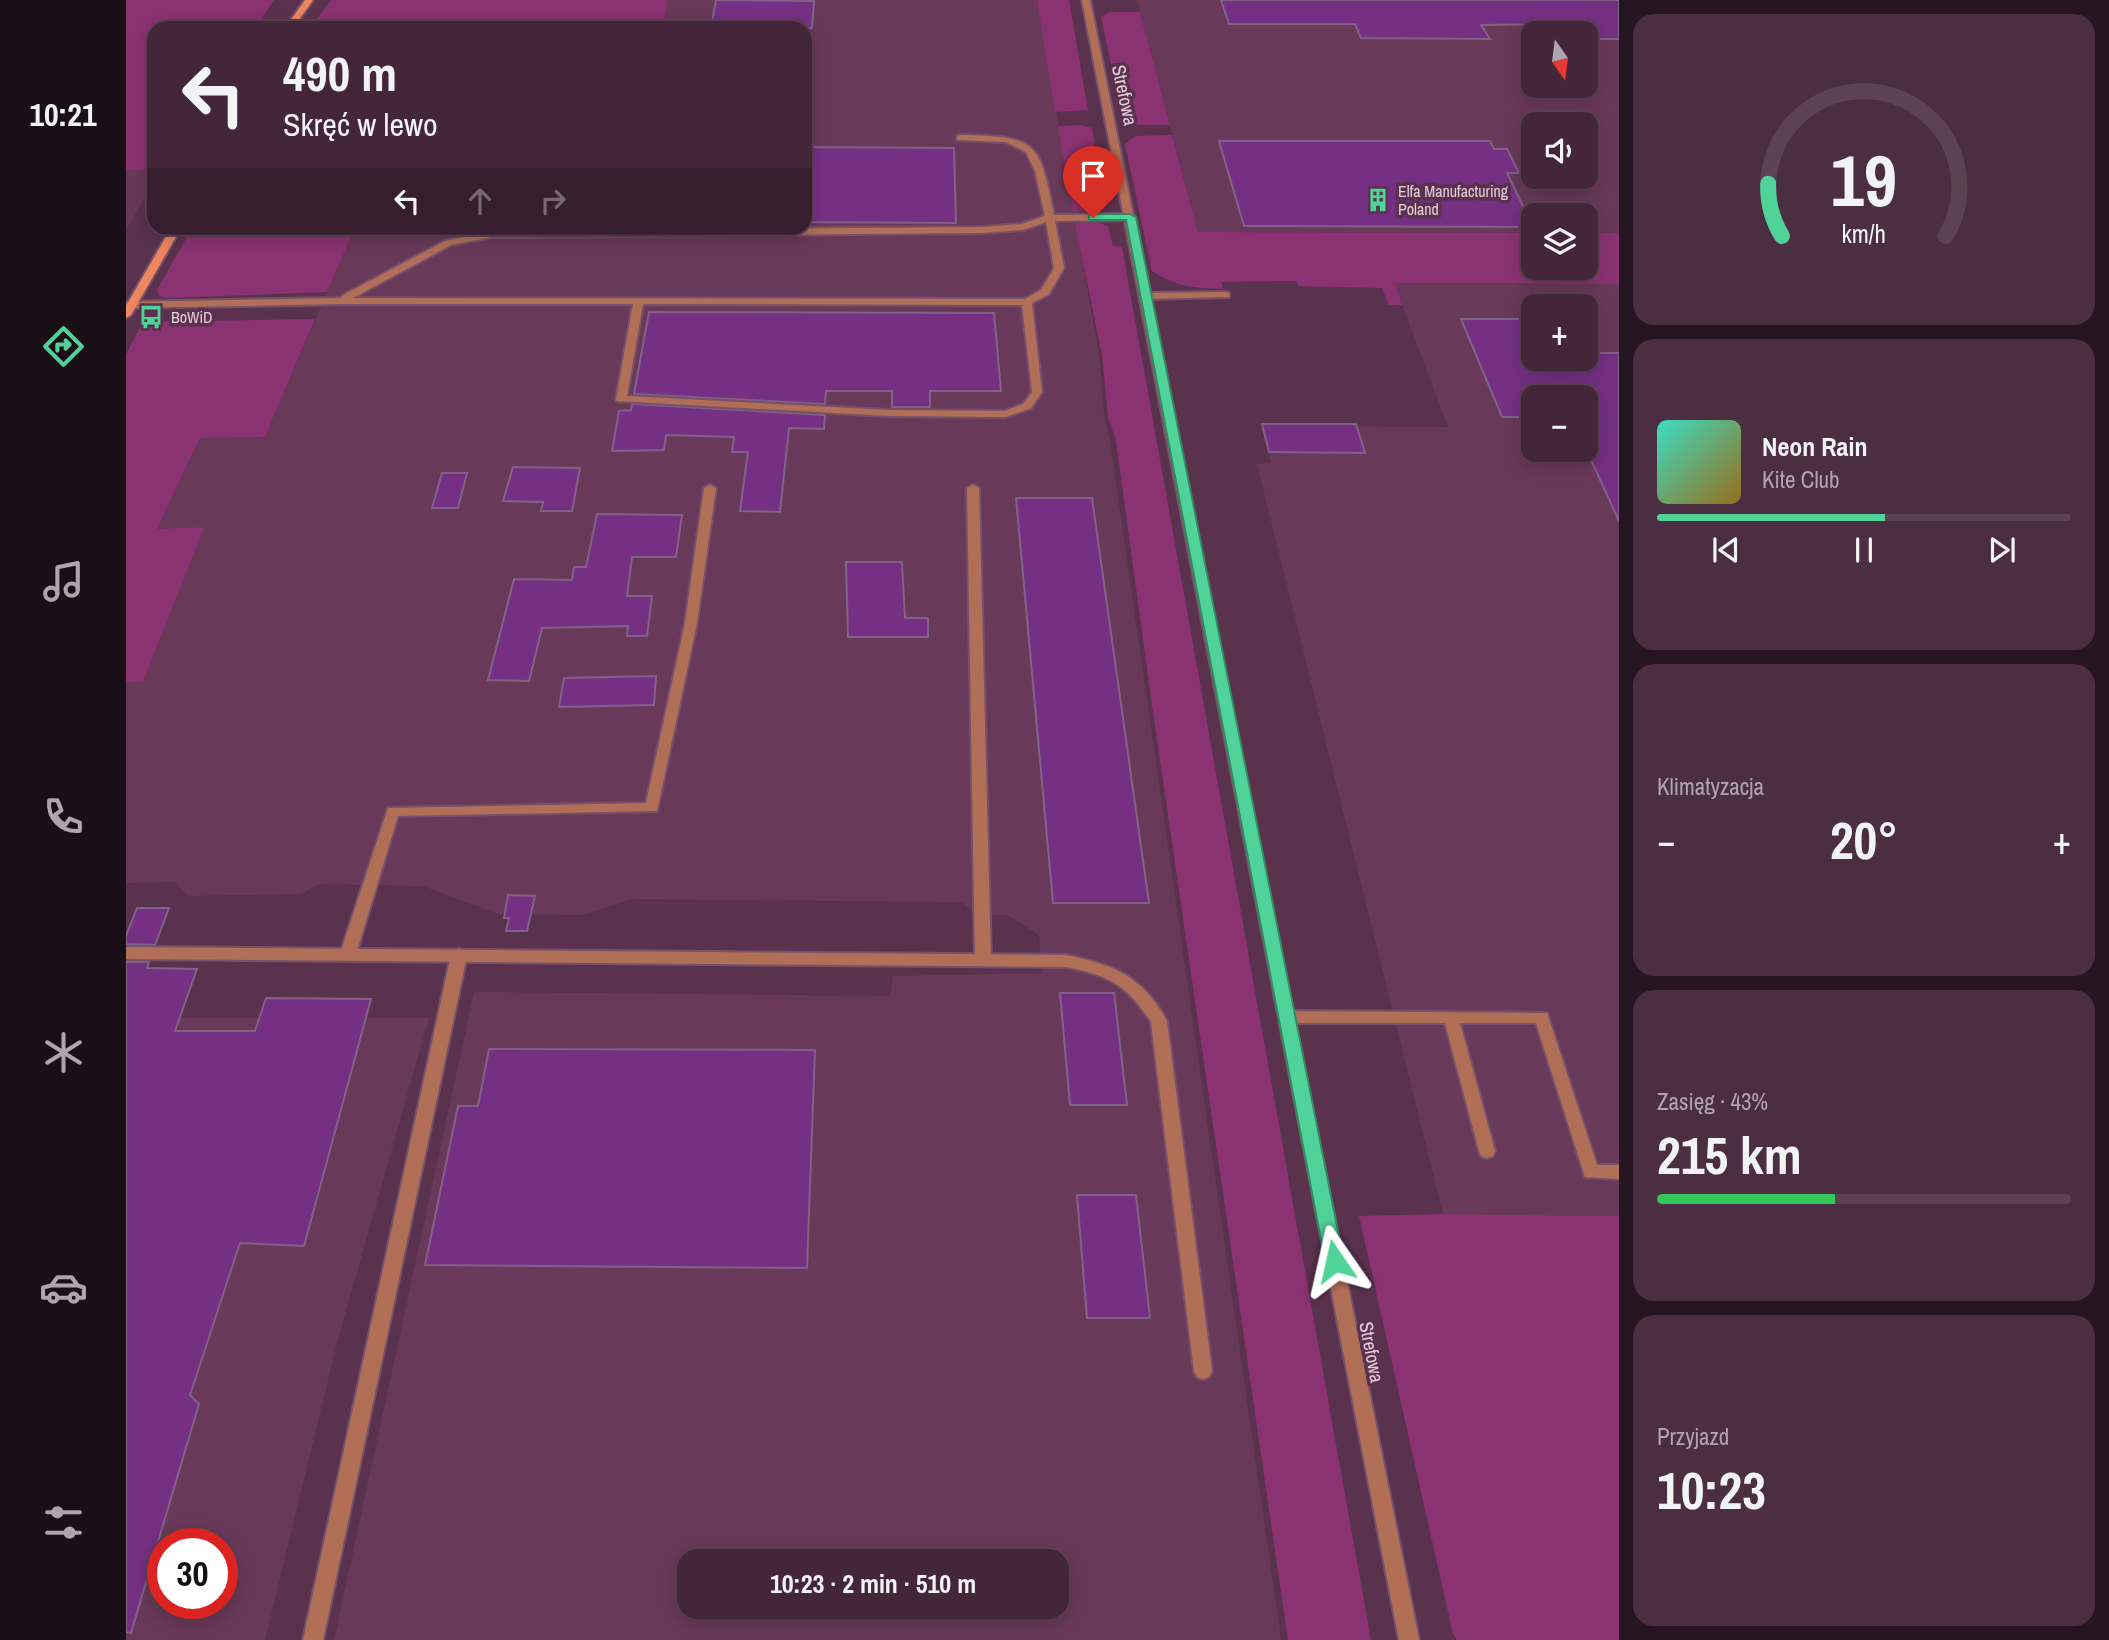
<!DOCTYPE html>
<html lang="pl">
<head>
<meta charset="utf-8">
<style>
  body { margin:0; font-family:"Archivo Narrow",sans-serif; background:#4b2e42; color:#f1f3f6; height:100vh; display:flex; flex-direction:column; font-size:26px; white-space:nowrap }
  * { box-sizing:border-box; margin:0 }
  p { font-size:23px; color:#afa5af }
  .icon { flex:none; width:38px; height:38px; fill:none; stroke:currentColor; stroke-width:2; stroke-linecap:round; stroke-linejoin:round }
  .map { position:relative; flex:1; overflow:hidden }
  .side { display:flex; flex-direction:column; gap:14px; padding:14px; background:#251520; width:490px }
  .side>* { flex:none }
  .banner { position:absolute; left:21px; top:21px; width:665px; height:214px; border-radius:21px; box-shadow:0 4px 18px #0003,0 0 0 2px #5c4354; background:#44263a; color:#f1f3f6; overflow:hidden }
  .needle { width:46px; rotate:166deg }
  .buttons { position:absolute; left:1395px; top:21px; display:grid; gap:14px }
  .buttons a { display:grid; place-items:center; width:77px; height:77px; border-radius:14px; background:#44263a; box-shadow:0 4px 18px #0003,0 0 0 2px #5c4354; font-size:35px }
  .speed { position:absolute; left:21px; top:1528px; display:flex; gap:14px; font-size:35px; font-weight:700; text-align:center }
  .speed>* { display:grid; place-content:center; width:91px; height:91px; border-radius:50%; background:#44263a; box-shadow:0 4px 18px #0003,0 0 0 2px #5c4354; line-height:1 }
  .speed .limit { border:10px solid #d22; background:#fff; color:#111 }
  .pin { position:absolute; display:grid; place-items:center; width:60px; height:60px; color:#fff; margin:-72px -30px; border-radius:50% 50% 50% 0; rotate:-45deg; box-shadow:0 0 7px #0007 }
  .pin .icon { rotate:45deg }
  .me { position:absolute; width:77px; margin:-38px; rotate:349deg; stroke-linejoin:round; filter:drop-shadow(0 0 5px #0008) }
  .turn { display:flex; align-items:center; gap:24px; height:147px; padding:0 21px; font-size:32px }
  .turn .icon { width:91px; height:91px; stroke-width:2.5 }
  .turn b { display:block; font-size:49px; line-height:60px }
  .lanes { display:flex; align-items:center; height:66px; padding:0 21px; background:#0003; justify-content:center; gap:35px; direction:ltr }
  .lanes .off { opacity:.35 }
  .big { font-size:52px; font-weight:700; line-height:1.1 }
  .side .card { flex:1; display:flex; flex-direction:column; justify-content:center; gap:10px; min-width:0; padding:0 24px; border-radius:21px; background:#4b2e42 }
  .side .dial { align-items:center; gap:0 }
  .dial svg { height:182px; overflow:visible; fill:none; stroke:#5c4354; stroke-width:7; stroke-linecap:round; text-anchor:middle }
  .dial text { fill:#f1f3f6; stroke:none }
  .song { display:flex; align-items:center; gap:21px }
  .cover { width:84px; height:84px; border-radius:10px; background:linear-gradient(135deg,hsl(170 70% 55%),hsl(40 70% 35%)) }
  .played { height:7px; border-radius:4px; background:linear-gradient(90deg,#50d398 55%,#5c4354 55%) }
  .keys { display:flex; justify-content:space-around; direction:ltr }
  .heat { display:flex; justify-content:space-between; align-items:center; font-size:38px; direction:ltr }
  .charge { height:10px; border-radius:5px; background:linear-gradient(90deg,#34c759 43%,#5c4354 0) }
  .trip { position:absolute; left:551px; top:1549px; width:392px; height:70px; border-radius:21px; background:#44263a; box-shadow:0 4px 18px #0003,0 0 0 2px #5c4354; font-weight:700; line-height:70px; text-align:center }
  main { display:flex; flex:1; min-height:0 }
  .dock { display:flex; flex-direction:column; width:126px; justify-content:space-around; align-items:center; background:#1b0f17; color:#afa5af }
  .dock .icon { width:49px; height:49px }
  .dock .current { color:#50d398 }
  .dock b { font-size:32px; color:#f1f3f6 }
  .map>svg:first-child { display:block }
  .built { fill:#693959; fill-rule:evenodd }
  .green { fill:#8b3272 }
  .building { fill:#753083; stroke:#826188; stroke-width:2 }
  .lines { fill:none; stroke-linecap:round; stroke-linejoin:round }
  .service-casing { stroke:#77516a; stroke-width:4 }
  .minor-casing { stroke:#77516a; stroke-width:4 }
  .secondary-casing { stroke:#77516a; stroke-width:4 }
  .service { fill:#b26f57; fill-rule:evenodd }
  .minor { fill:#b26f57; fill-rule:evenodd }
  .secondary { fill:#f0865f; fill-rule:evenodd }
  .route { fill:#50d398; stroke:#348963; stroke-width:2 }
  .labels { text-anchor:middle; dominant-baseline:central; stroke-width:7; stroke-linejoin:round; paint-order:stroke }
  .far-poi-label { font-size:16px; fill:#e6ccdc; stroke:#5b324e; text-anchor:start }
  .street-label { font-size:19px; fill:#e6ccdc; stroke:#5b324e }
</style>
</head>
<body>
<main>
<nav class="dock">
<b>10:21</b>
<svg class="icon current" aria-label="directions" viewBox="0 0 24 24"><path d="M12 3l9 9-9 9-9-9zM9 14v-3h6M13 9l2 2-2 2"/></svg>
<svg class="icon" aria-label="music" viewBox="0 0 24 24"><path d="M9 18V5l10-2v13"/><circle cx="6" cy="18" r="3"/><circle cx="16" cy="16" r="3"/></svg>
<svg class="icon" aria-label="phone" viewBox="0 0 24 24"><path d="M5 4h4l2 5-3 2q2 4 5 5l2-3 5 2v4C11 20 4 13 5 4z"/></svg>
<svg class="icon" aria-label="climate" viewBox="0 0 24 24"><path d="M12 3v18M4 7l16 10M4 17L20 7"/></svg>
<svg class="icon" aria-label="car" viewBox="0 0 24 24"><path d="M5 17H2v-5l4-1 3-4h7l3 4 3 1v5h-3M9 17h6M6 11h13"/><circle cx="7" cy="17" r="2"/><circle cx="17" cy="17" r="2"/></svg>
<svg class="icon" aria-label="filters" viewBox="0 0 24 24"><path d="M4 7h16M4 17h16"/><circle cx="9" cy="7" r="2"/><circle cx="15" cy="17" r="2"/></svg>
</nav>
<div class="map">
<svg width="1493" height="1640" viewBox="0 0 1493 1640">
  <rect width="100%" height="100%" fill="#5b324e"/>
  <g class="built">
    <path d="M 542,0 L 911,0 L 973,355 L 978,415 L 984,441 L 1155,1640 L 208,1640 L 348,992 L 764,996 L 767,976 L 916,973 L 913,935 L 882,915 L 853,915 L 835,902 L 506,899 L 457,915 L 372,914 L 297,886 L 193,884 L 175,894 L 62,896 L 49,882 L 0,883 L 0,682 L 17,682 L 77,527 L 31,530 L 74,438 L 139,437 L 229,228 L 679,228 L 679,28 L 537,28 ZM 564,1561 L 931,1561 L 931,1606 L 564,1606 Z"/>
    <path d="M 1011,0 L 1493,0 L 1493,233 L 1460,233 L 1460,215 L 1407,215 L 1407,233 L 1072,232 ZM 1407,33 L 1460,33 L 1460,86 L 1407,86 ZM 1407,124 L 1460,124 L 1460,177 L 1407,177 Z"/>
    <polygon points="0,170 28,171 28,182 0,230"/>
    <path d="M 1268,283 L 1493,284 L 1493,1216 L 1317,1214 L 1131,464 L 1145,463 L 1137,426 L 1322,427 ZM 1407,306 L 1460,306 L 1460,359 L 1407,359 ZM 1407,397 L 1460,397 L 1460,450 L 1407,450 Z"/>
    <path d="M 0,1018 L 303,1018 L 212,1339 L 139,1640 L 0,1640 ZM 37,1544 L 96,1544 L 96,1603 L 37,1603 Z"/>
  </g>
  <g class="green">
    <polygon points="0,0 148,0 129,28 28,28 28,171 0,170"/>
    <polygon points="205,0 542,0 537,28 184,28"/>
    <polygon points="911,0 943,0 962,110 929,112"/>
    <polygon points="984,12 1014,12 1044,125 1009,125 997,120 975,17"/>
    <polygon points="955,125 966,128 979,210 947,212 932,126"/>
    <path d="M 1046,135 L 1072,232 L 1407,233 L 1407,268 L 1460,268 L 1460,233 L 1493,233 L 1493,284 L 1269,283 L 1276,305 L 1263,305 L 1256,288 L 1173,286 L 1170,281 L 1095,282 L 1097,289 C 1068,288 1050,287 1026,271 L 999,144 L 1010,136 Z"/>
    <polygon points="971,222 982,226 987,246 996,247 1245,1640 1162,1640 1026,705 990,441 982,416 976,355 949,223"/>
    <polygon points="66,228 229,228 201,292 42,298 33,296 31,290"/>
    <polygon points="189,319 139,437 74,438 31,529 78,527 17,682 0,682 0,355 15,325 24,322"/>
    <polygon points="1317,1214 1493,1216 1493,1640 1331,1640 1327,1634 1233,1216"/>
  </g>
  <g class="building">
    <polygon points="590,0 688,1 686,28 585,28"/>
    <polygon points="1095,0 1493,0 1493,39 1460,39 1460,33 1436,33 1430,24 1355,25 1364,39 1235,38 1229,24 1103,24"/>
    <polygon points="1093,141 1364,141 1368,149 1381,149 1393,173 1381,173 1407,227 1118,226"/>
    <polygon points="679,147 828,148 830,223 679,222"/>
    <polygon points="523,312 868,313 875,391 804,391 804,407 766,407 766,391 700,391 699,404 508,394"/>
    <polygon points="1335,319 1407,319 1407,359 1460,359 1460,353 1493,353 1493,521 1460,449 1460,397 1407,397 1407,417 1376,417"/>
    <polygon points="506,404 699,415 698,429 663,428 654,512 614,511 622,452 606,452 608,437 540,435 538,450 486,451 493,411 505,410"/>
    <polygon points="1136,424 1230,424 1239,453 1143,452"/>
    <polygon points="387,467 454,468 446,511 415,511 417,502 377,501"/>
    <polygon points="316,473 341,473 332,508 306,508"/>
    <polygon points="890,498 966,498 1023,903 927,903"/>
    <polygon points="471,514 556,515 550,557 506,557 501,596 526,596 521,636 501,636 502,626 416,628 403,681 362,680 388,579 446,580 448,567 460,567"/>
    <polygon points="720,562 776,562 779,618 802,618 802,637 722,637"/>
    <polygon points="530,676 528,705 433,707 438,678"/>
    <polygon points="382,895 409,896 401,931 380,931 383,918 378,918"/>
    <polygon points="11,908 43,908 29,945 0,944 0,936"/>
    <polygon points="0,962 23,962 21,968 71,969 49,1031 129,1031 140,998 245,999 178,1246 114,1243 64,1395 73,1404 5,1633 0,1632"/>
    <polygon points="934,993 988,993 1001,1105 944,1105"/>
    <polygon points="363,1049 689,1050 681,1268 299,1265 332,1106 352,1106"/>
    <polygon points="951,1195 1010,1195 1024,1318 961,1318"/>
  </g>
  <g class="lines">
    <g class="service-casing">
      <g id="service">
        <path d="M 834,135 C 911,137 913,139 928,215 L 1004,214 L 1009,217 L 1004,220 L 929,221 L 938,268 L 923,294 L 906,303 L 916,392 L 905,408 L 880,417 L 762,416 L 491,401 L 490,399 L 507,304 L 219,304 L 0,308 L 0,302 L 215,298 L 217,295 L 319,241 L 367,231 L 856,227 L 896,224 L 919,216 L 909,171 L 900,152 L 880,142 L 831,140 L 831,136 ZM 920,222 L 928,268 L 915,290 L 899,299 L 227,298 L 325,245 L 367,237 L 856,233 L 897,230 ZM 517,304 L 896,305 L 906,392 L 897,404 L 879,411 L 762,410 L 501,396 Z"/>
        <polygon points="1099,292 1103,293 1103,297 1020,299 1015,296 1020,293"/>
        <polygon points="584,485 590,488 571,623 531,811 272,816 230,954 227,958 217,958 214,954 262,808 520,803 559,623 578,488"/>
        <polygon points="847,485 853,488 865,961 862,965 852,965 849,961 841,488"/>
        <polygon points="333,949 338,951 341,955 197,1640 177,1640 325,955 328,951"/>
        <polygon points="1161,1011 1421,1013 1471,1165 1493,1165 1493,1179 1459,1177 1410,1023 1334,1023 1369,1151 1367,1156 1361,1158 1355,1156 1353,1151 1319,1023 1161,1023 1156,1021 1153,1017 1156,1013"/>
      </g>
    </g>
    <g class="minor-casing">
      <g id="minor">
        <polygon points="956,0 964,0 1293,1640 1273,1640"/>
        <path d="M 0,947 L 940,955 C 989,965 1016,976 1041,1021 L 1086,1371 L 1083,1377 L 1077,1379 L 1071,1377 L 1068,1371 L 1025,1022 C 1001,985 983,975 940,967 L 0,959 Z"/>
      </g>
    </g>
    <g class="secondary-casing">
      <g id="secondary">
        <polygon points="179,0 187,0 167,28 159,28"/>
        <polygon points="45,228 55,228 5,315 0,318 0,306"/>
      </g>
    </g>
    <use href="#service" class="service"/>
    <use href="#minor" class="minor"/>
    <use href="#secondary" class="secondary"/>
  </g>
  <polygon class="route" points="967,214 1004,214 1010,217 1218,1261 1216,1267 1209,1269 1202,1267 1199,1261 1000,220 963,220 963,215"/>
  <defs>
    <g id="building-bare" transform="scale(1.89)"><path d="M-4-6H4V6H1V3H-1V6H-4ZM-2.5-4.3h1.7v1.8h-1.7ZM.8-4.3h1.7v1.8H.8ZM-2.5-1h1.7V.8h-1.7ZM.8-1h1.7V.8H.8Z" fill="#50d398" stroke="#5b324e" stroke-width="2.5" paint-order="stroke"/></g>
    <g id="bus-bare" transform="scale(1.89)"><path d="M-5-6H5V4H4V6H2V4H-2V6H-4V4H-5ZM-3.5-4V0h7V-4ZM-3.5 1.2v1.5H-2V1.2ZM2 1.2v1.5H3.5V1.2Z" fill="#50d398" stroke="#5b324e" stroke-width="2.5" paint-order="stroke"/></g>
  </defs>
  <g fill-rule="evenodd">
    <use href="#building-bare" x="1252" y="200"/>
    <use href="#bus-bare" x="25" y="317"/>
  </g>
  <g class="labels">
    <g class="far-poi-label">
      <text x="1272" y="191">Elfa Manufacturing<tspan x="1272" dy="18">Poland</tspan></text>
      <text x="45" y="317">BoWiD</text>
    </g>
    <g class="street-label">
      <text transform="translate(999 95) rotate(78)">Strefowa</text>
      <text transform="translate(1246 1352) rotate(79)">Strefowa</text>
    </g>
  </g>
</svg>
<div class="buttons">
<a><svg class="needle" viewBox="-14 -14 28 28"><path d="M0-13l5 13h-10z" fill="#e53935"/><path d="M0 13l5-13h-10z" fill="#afa5af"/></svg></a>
<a><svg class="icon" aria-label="sound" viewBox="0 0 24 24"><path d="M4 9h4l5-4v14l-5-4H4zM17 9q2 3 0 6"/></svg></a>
<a><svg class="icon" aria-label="layers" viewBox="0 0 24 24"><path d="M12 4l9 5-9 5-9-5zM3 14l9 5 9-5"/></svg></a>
<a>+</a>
<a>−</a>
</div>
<div class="speed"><div class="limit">30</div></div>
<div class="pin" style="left:967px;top:218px;background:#d93025"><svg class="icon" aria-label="arrive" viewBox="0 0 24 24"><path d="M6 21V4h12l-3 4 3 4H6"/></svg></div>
<svg class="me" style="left:1209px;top:1261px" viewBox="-20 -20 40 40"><path d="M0-17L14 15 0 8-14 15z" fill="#50d398" stroke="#fff" stroke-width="4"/></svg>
<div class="trip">10:23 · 2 min · 510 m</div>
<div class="banner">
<div class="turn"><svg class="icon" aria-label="left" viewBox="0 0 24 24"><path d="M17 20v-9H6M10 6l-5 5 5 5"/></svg><div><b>490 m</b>Skręć w lewo</div></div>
<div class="lanes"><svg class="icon" aria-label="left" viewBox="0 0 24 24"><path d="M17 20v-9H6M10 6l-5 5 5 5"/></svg><svg class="icon off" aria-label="ahead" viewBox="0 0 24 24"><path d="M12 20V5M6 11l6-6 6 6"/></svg><svg class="icon off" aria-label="right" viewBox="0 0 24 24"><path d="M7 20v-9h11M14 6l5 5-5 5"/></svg></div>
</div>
</div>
<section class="side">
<div class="card dial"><svg viewBox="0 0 100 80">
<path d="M14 69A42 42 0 1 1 86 69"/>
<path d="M14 69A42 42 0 0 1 8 46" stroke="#50d398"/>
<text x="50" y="56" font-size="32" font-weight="700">19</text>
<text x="50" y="72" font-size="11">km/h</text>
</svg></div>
<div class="card">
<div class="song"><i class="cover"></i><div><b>Neon Rain</b><p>Kite Club</p></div></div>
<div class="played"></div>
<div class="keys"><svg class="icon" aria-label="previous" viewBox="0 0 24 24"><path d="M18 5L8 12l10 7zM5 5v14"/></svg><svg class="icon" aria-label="pause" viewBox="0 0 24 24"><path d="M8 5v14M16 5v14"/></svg><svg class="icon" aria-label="next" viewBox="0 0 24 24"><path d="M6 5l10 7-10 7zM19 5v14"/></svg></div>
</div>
<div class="card"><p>Klimatyzacja</p>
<div class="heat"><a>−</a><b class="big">20°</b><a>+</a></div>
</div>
<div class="card"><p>Zasięg · 43%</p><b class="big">215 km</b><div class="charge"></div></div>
<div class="card"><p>Przyjazd</p><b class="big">10:23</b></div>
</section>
</main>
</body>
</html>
